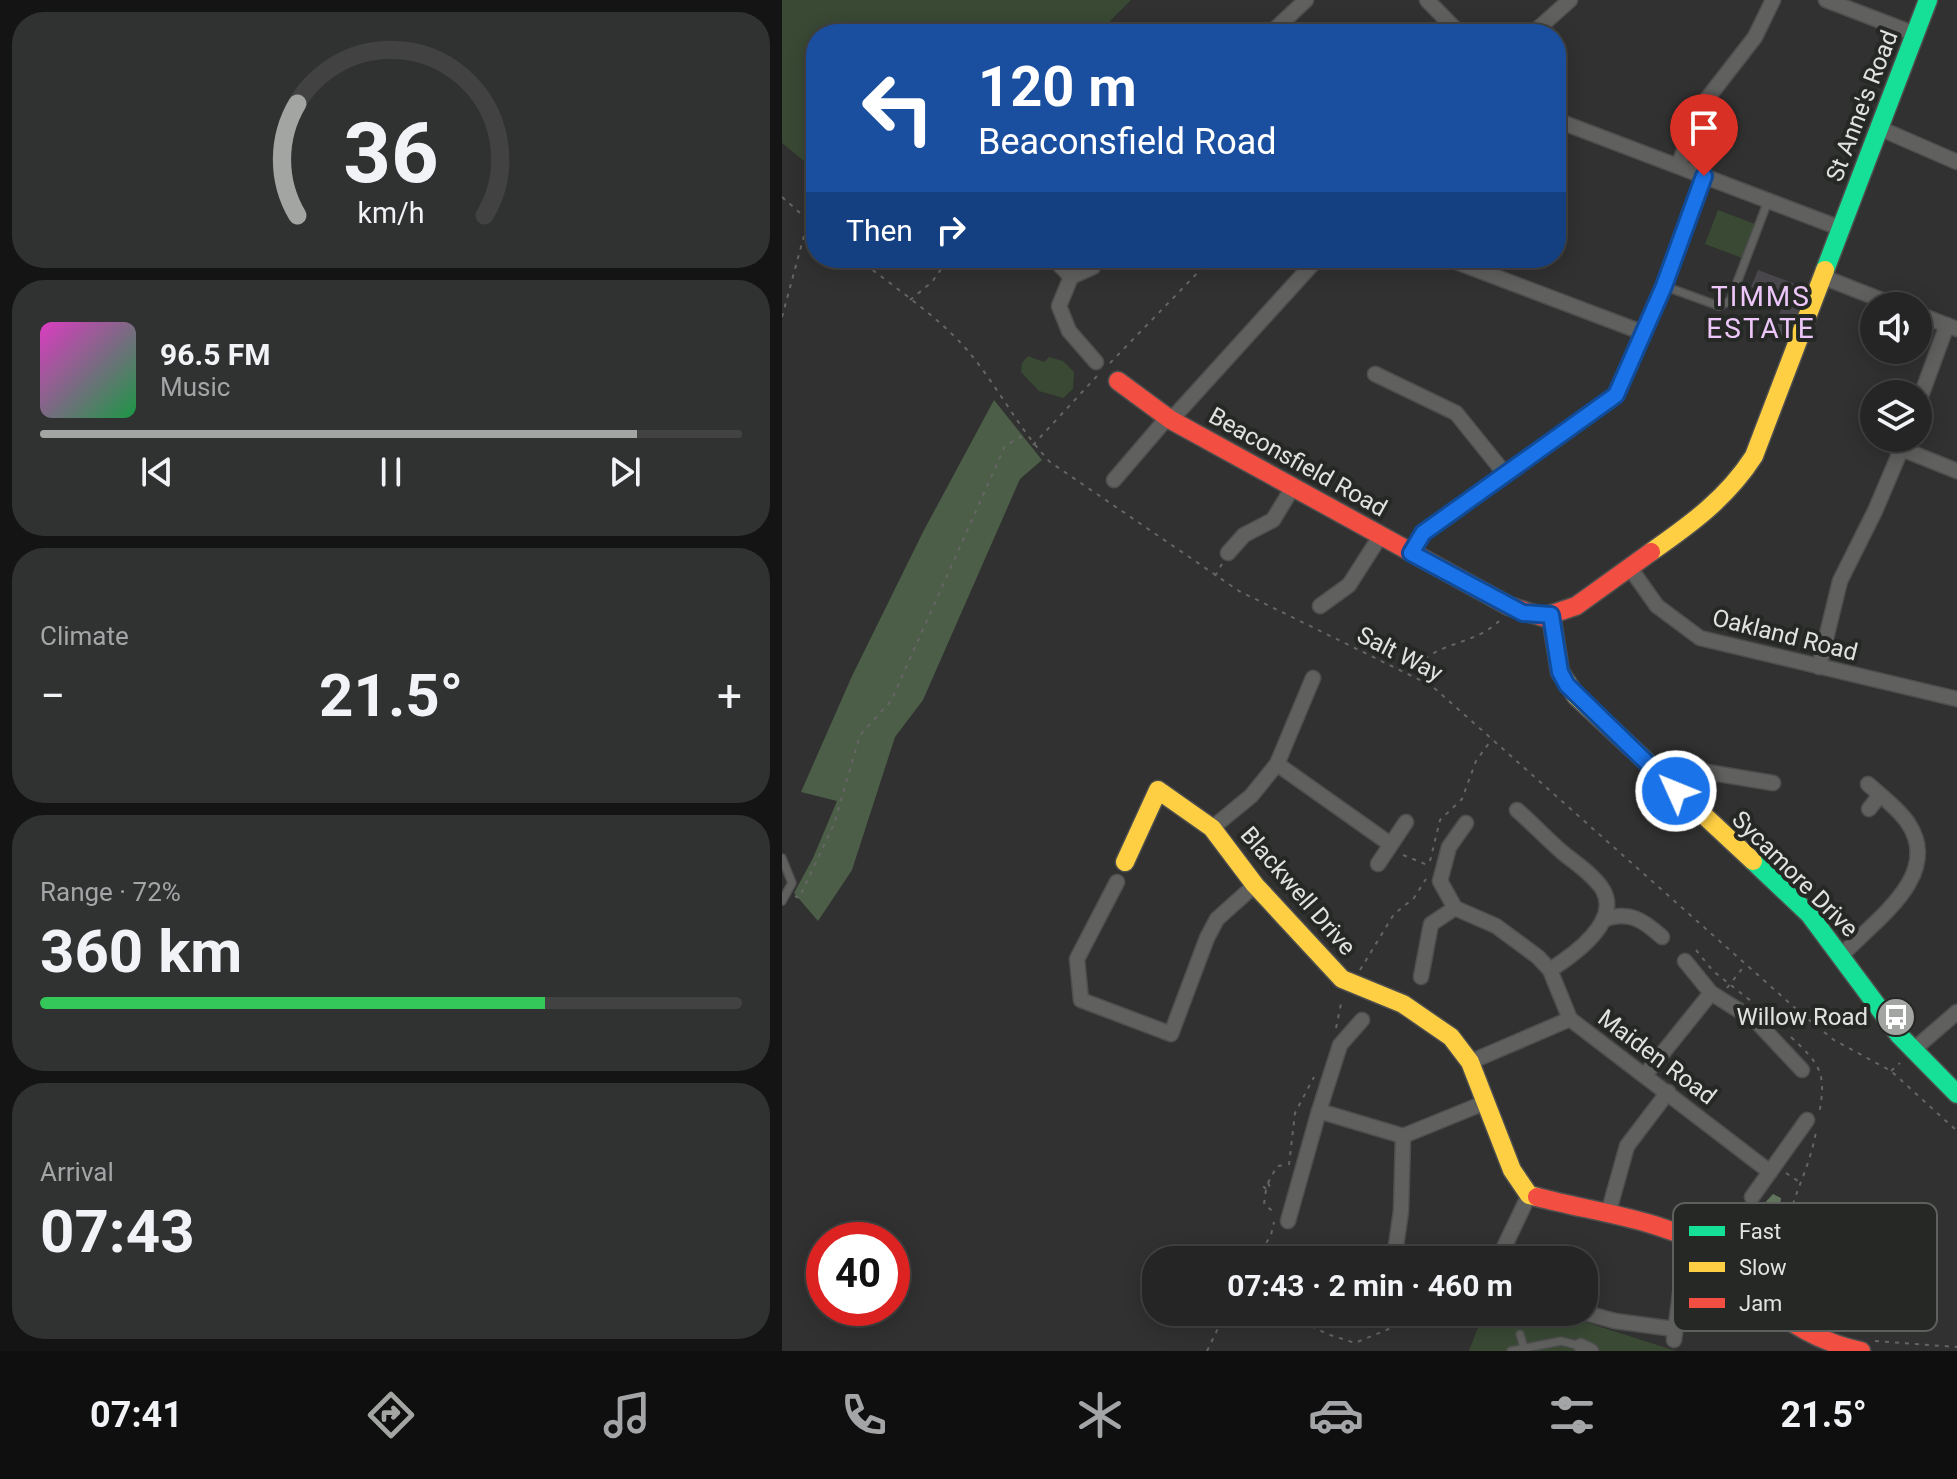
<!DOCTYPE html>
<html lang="en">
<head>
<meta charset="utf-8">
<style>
  body { margin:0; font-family:Roboto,sans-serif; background:#303131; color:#f1f3f6; height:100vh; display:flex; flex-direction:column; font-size:30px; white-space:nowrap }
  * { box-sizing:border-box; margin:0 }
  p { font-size:26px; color:#a3a5a6 }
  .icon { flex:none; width:44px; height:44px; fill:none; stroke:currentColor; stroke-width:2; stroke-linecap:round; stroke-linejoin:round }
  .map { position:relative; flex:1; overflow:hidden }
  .panel { display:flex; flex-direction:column; gap:12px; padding:12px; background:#141414; width:782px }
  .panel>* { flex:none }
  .banner { position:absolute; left:24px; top:24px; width:760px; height:244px; border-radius:32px; box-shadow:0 4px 20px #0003,0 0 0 2px #414241; background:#1a4fa0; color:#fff; overflow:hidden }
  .controls { position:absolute; left:1078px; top:292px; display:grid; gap:16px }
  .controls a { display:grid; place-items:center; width:72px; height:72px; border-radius:50%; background:#242524; box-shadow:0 4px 20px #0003,0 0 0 2px #414241; font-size:40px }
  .speed { position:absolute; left:24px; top:1222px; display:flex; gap:16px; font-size:40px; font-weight:700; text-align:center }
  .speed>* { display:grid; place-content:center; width:104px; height:104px; border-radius:50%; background:#242524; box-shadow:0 4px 20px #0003,0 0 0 2px #414241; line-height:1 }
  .speed .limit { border:12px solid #d22; background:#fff; color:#111 }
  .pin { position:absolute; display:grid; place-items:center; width:68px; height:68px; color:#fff; margin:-82px -34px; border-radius:50% 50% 50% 0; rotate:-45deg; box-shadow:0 0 8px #0007 }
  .pin .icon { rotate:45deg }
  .me { position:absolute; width:88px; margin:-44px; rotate:314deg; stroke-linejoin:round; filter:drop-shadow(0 0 6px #0008) }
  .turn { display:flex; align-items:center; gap:28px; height:168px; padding:0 40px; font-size:36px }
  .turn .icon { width:104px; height:104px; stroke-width:2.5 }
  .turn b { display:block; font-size:56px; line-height:68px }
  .then { display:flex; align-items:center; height:76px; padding:0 40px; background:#0003; gap:16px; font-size:30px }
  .big { font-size:60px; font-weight:700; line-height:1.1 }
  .panel .widget { flex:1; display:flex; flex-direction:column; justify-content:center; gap:12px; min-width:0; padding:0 28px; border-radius:32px; background:#303131 }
  .panel .dial { align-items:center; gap:0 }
  .dial svg { height:208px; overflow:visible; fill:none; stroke:#414241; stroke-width:7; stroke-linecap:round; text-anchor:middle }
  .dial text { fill:#f1f3f6; stroke:none }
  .song { display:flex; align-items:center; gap:24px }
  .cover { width:96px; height:96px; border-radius:12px; background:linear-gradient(135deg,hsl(310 70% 55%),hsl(140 70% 35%)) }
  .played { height:8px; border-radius:4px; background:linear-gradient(90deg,#a3a5a3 85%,#414241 85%) }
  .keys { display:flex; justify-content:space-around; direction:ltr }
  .heat { display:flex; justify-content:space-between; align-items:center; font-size:44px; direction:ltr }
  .charge { height:12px; border-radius:6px; background:linear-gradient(90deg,#34c759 72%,#414241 0) }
  .trip { position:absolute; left:360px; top:1246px; width:456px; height:80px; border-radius:32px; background:#242524; box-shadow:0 4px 20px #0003,0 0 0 2px #414241; font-weight:700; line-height:80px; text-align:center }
  .menu { display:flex; height:128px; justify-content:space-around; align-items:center; background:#0e0f0e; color:#a3a5a6 }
  .menu .icon { width:56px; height:56px }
  .menu .selected { color:#a3a5a3 }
  .menu b { font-size:36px; color:#f1f3f6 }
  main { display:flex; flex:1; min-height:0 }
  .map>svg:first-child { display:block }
  .green { fill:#394934 }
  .forest { fill:#4c5e47 }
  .water { fill:#60745c }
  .building { fill:#4a474c }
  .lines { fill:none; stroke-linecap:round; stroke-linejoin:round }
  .lane-casing { stroke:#4d4e4d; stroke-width:10 }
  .street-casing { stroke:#4d4e4d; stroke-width:17 }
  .fast-casing { stroke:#4d4e4d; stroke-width:21 }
  .slow-casing { stroke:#4d4e4d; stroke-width:21 }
  .jam-casing { stroke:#4d4e4d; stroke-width:21 }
  .path { stroke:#656664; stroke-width:2; stroke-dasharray:4 6; stroke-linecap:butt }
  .lane { stroke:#60615f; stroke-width:7 }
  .street { stroke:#60615f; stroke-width:14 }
  .fast { stroke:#16e098; stroke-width:18 }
  .slow { stroke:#ffcf43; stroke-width:18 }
  .jam { stroke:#f24e42; stroke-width:18 }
  .route-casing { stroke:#114b97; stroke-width:20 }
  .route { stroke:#1a73e8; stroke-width:14 }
  .labels { text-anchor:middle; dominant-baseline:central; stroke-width:8; stroke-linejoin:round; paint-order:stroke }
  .street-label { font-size:24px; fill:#e1e3e1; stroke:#262825 }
  .poi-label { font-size:24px; fill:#e1e3e1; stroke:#262825; text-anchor:end }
  .quarter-label { font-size:28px; letter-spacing:2px; fill:#edc7fa; stroke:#262825 }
  .key { fill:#262825; stroke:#5e605d; stroke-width:2 }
  .key-label { font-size:22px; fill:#e1e3e1 }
</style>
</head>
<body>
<main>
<section class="panel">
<div class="widget dial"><svg viewBox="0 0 100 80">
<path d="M14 69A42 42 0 1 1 86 69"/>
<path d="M14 69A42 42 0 0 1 14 26" stroke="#a3a5a3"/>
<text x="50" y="56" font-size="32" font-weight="700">36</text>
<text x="50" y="72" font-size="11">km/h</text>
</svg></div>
<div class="widget">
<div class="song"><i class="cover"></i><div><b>96.5 FM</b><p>Music</p></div></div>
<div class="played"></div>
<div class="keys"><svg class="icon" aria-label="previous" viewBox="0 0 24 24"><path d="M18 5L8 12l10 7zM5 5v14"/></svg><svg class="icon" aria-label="pause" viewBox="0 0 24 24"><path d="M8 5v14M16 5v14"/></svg><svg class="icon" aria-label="next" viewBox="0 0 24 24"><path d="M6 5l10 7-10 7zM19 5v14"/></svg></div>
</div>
<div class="widget"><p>Climate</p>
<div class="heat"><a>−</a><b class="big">21.5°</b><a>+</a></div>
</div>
<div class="widget"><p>Range · 72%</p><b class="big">360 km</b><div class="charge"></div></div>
<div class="widget"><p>Arrival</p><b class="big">07:43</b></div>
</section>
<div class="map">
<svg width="1175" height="1351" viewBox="0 0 1175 1351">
  <rect width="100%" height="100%" fill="#303130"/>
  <g class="green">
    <polygon points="0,0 349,0 315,34 34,34 34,171 0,143"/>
    <polygon points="936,210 973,224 960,258 923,244"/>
    <polygon points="246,356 262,362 267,357 281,361 292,372 291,389 281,398 257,391 239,372 240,363"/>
    <polygon points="702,1312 772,1312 894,1351 687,1351"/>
  </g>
  <polygon class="forest" points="212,400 260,460 238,479 141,700 113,737 70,870 36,921 12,893 31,858 55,801 19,792 70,676 141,532"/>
  <path class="water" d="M 991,1194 L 999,1198 L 996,1226 L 982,1234 C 972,1218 978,1207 991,1194 Z"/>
  <g class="building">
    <polygon points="976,270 1026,289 1008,339 990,333 1003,299 969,287"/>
    <polygon points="740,1312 743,1325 730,1328 726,1315"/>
  </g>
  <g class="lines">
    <g class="lane-casing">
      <g id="lane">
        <polyline points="882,286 937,306 948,301 986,201"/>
        <polyline points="0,858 10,883 0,901"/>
        <polyline points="738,1334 742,1348"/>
        <polyline points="729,1351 779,1341 799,1346"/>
      </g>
    </g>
    <g class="street-casing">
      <g id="street">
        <polyline points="645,0 678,34"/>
        <polyline points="1044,0 1133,34"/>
        <polyline points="488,34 524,0"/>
        <polyline points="750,34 788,0"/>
        <polyline points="774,120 1058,228"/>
        <polyline points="1097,128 1175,162"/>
        <polyline points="896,166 921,104 973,37 991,0"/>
        <polyline points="271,258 289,277"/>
        <polyline points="664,258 862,333"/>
        <polyline points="311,267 289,277 277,306 287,331 314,362"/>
        <polyline points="1041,277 1115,306"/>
        <polyline points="1136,314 1175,329"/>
        <polyline points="593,374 674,413 724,475"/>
        <polyline points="1136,404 1165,325"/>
        <polyline points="389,420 536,258"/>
        <polyline points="1120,449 1175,471"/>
        <polyline points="332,480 386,417"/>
        <polyline points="446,553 462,535 491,520 511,487"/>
        <polyline points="629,553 641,533 834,395 882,286 922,176"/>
        <polyline points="848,568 875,606 918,638 1175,699"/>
        <polyline points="538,606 567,585 599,535"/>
        <polyline points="1037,667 1058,581 1093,511 1124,438"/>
        <polyline points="495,764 608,844"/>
        <polyline points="894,791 919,771 991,783"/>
        <polyline points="1087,809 1098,795"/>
        <path d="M 735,810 C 751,824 765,839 780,852 C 793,863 812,875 821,890 C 839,922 790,956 768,970"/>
        <polyline points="684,823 667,847 658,881 673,908 714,926 756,957 768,970 788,1019 988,1172"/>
        <polyline points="430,828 469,796 495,764 531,678"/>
        <polyline points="596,864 624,822"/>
        <polyline points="335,882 295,959 299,1000 389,1034 425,938 435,919 473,885"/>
        <path d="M 821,920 C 847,910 861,920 880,937"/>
        <path d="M 1061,954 C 1094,919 1161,875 1126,823 C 1116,808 1099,796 1086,784"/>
        <polyline points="903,961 929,993 974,1021 1020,1070"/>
        <polyline points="639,977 649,924 673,908"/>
        <polyline points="580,1020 558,1045 537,1111 621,1136 702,1103"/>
        <polyline points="1130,1051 1175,1012"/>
        <polyline points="688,1062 788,1019"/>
        <polyline points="863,1075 929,993"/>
        <polyline points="970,1197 1025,1120"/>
        <polyline points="826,1214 845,1146 886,1092"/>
        <polyline points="506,1221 537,1111"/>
        <polyline points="612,1260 619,1211 621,1136"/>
        <polyline points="716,1260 747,1195"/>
        <polyline points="559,1312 566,1312"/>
        <polyline points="650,1312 671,1312"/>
        <polyline points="800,1312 833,1321 892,1329"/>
        <polyline points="892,1340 899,1286 921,1245"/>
        <polyline points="799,1346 809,1351"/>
      </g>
    </g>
    <g class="fast-casing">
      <g id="fast">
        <polyline points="1043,270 1146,0"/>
        <polyline points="971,861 1027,914 1117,1035 1175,1094"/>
      </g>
    </g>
    <g class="slow-casing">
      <g id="slow">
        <path d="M 869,552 C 909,524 945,498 972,456 L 1043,270"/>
        <polyline points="769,615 778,672 794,696 971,861"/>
        <polyline points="343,862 376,790 430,828 473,885 560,979 621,1004 669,1037 688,1062 730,1170 747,1195 755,1197"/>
      </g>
    </g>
    <g class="jam-casing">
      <g id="jam">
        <polyline points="336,381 389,420 727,606 761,617 794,606 869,552"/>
        <path d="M 755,1197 C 815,1213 882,1219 935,1253 C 955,1265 968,1284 983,1300 C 1010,1327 1042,1343 1079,1351"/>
      </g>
    </g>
    <g class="path">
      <polyline points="633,34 646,21"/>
      <polyline points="0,197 34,227"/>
      <path d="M 75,258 C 107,283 142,307 171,335 C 210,373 231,423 268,462 L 457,591 L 650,686 L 1021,1015 L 1052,1040 L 1109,1071 L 1175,1131"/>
      <polyline points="324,264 336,258"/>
      <polyline points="128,300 150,282 167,258"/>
      <polyline points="0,317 26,221"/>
      <polyline points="328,363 430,258"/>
      <polyline points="251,445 315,376"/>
      <polyline points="433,576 440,564"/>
      <path d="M 629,673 C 651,641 690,647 717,621"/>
      <polyline points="621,855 648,866"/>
      <polyline points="648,861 658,820 680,799 694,761 710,739"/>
      <polyline points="13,896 17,898 52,824 78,735 109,701 223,446 242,435"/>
      <polyline points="914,950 931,971 969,1001"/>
      <polyline points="578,970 612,914 632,898 644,879"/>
      <polyline points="945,988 963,965"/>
      <polyline points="554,1028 560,999"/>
      <path d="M 1009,1037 C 1038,1064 1045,1073 1037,1114"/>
      <polyline points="1109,1071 1118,1063"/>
      <polyline points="507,1165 513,1113 532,1077"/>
      <polyline points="1004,1173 1019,1183"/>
      <polyline points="486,1183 495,1166 505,1165"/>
      <polygon points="486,1183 488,1187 485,1190 481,1186"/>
      <polyline points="484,1190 482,1204 494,1214"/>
      <polyline points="474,1260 489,1235 492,1222"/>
      <polyline points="503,1312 545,1334 573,1343 638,1316"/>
      <path d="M 1029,1315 L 1035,1293 C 978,1227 1021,1202 1034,1132"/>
      <polyline points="1093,1341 1175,1347"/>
      <polyline points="425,1351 444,1312"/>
    </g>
    <use href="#lane" class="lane"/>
    <use href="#street" class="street"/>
    <use href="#fast" class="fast"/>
    <use href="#slow" class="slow"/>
    <use href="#jam" class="jam"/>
  </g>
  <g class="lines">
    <g class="route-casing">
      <polyline id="route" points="894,791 785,685 778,672 769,615 741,613 629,553 641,533 834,395 882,286 922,176"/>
    </g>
    <use href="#route" class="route"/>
  </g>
  <defs>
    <g id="bus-disc" transform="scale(2)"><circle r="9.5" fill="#a3a5a3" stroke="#262825"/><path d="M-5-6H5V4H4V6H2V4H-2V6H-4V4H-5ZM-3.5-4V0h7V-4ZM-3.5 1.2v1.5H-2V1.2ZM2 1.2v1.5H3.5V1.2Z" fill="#fff"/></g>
  </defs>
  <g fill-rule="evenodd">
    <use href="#bus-disc" x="1114" y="1017"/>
  </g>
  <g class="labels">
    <g class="street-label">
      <text transform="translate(1080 106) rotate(-69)">St Anne's Road</text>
      <text transform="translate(516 462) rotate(29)">Beaconsfield Road</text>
      <text transform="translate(1003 635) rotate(14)">Oakland Road</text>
      <text transform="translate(618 654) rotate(27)">Salt Way</text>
      <text transform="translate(1013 874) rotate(45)">Sycamore Drive</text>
      <text transform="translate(516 891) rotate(49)">Blackwell Drive</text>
      <text transform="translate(875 1057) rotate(37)">Maiden Road</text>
    </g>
    <g class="poi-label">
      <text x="1086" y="1017">Willow Road</text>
    </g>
    <g class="quarter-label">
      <text x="979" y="296">TIMMS<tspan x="979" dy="32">ESTATE</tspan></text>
    </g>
  </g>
  <rect x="891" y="1203" width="264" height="128" rx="12" class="key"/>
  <rect x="907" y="1226" width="36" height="10" fill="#16e098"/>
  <rect x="907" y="1262" width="36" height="10" fill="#ffcf43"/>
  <rect x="907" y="1298" width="36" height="10" fill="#f24e42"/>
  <g class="key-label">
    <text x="957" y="1239">Fast</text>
    <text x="957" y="1275">Slow</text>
    <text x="957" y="1311">Jam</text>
  </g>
</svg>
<div class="controls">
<a><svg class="icon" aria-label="sound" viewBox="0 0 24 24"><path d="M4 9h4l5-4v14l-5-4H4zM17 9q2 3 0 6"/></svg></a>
<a><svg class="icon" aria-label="layers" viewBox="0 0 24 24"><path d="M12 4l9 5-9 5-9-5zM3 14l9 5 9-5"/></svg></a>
</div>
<div class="speed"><div class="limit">40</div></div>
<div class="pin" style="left:922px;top:176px;background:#d93025"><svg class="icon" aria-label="arrive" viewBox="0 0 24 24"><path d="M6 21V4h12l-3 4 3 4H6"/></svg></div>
<svg class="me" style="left:894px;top:791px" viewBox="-20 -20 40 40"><circle r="17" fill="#1a73e8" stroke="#fff" stroke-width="3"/><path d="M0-11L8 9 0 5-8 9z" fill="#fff"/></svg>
<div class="trip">07:43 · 2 min · 460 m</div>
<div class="banner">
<div class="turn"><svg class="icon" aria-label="left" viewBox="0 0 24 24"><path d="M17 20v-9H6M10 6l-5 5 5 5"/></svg><div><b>120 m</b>Beaconsfield Road</div></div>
<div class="then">Then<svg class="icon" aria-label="right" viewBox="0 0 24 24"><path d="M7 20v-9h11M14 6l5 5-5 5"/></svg></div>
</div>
</div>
</main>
<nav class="menu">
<b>07:41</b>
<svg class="icon selected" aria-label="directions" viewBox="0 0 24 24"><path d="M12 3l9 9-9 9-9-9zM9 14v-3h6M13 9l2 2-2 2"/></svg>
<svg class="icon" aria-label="music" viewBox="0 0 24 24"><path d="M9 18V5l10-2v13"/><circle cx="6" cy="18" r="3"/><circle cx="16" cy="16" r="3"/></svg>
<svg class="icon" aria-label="phone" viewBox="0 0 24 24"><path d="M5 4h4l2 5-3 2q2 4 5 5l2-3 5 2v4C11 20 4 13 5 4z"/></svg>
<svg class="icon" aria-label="climate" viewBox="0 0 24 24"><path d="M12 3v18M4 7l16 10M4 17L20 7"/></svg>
<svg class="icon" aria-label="car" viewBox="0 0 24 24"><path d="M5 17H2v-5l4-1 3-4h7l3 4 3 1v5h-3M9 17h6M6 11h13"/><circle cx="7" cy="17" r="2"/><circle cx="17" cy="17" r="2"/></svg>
<svg class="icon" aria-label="filters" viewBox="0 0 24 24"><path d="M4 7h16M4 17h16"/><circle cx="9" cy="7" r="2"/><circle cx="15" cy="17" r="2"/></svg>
<b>21.5°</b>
</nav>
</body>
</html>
